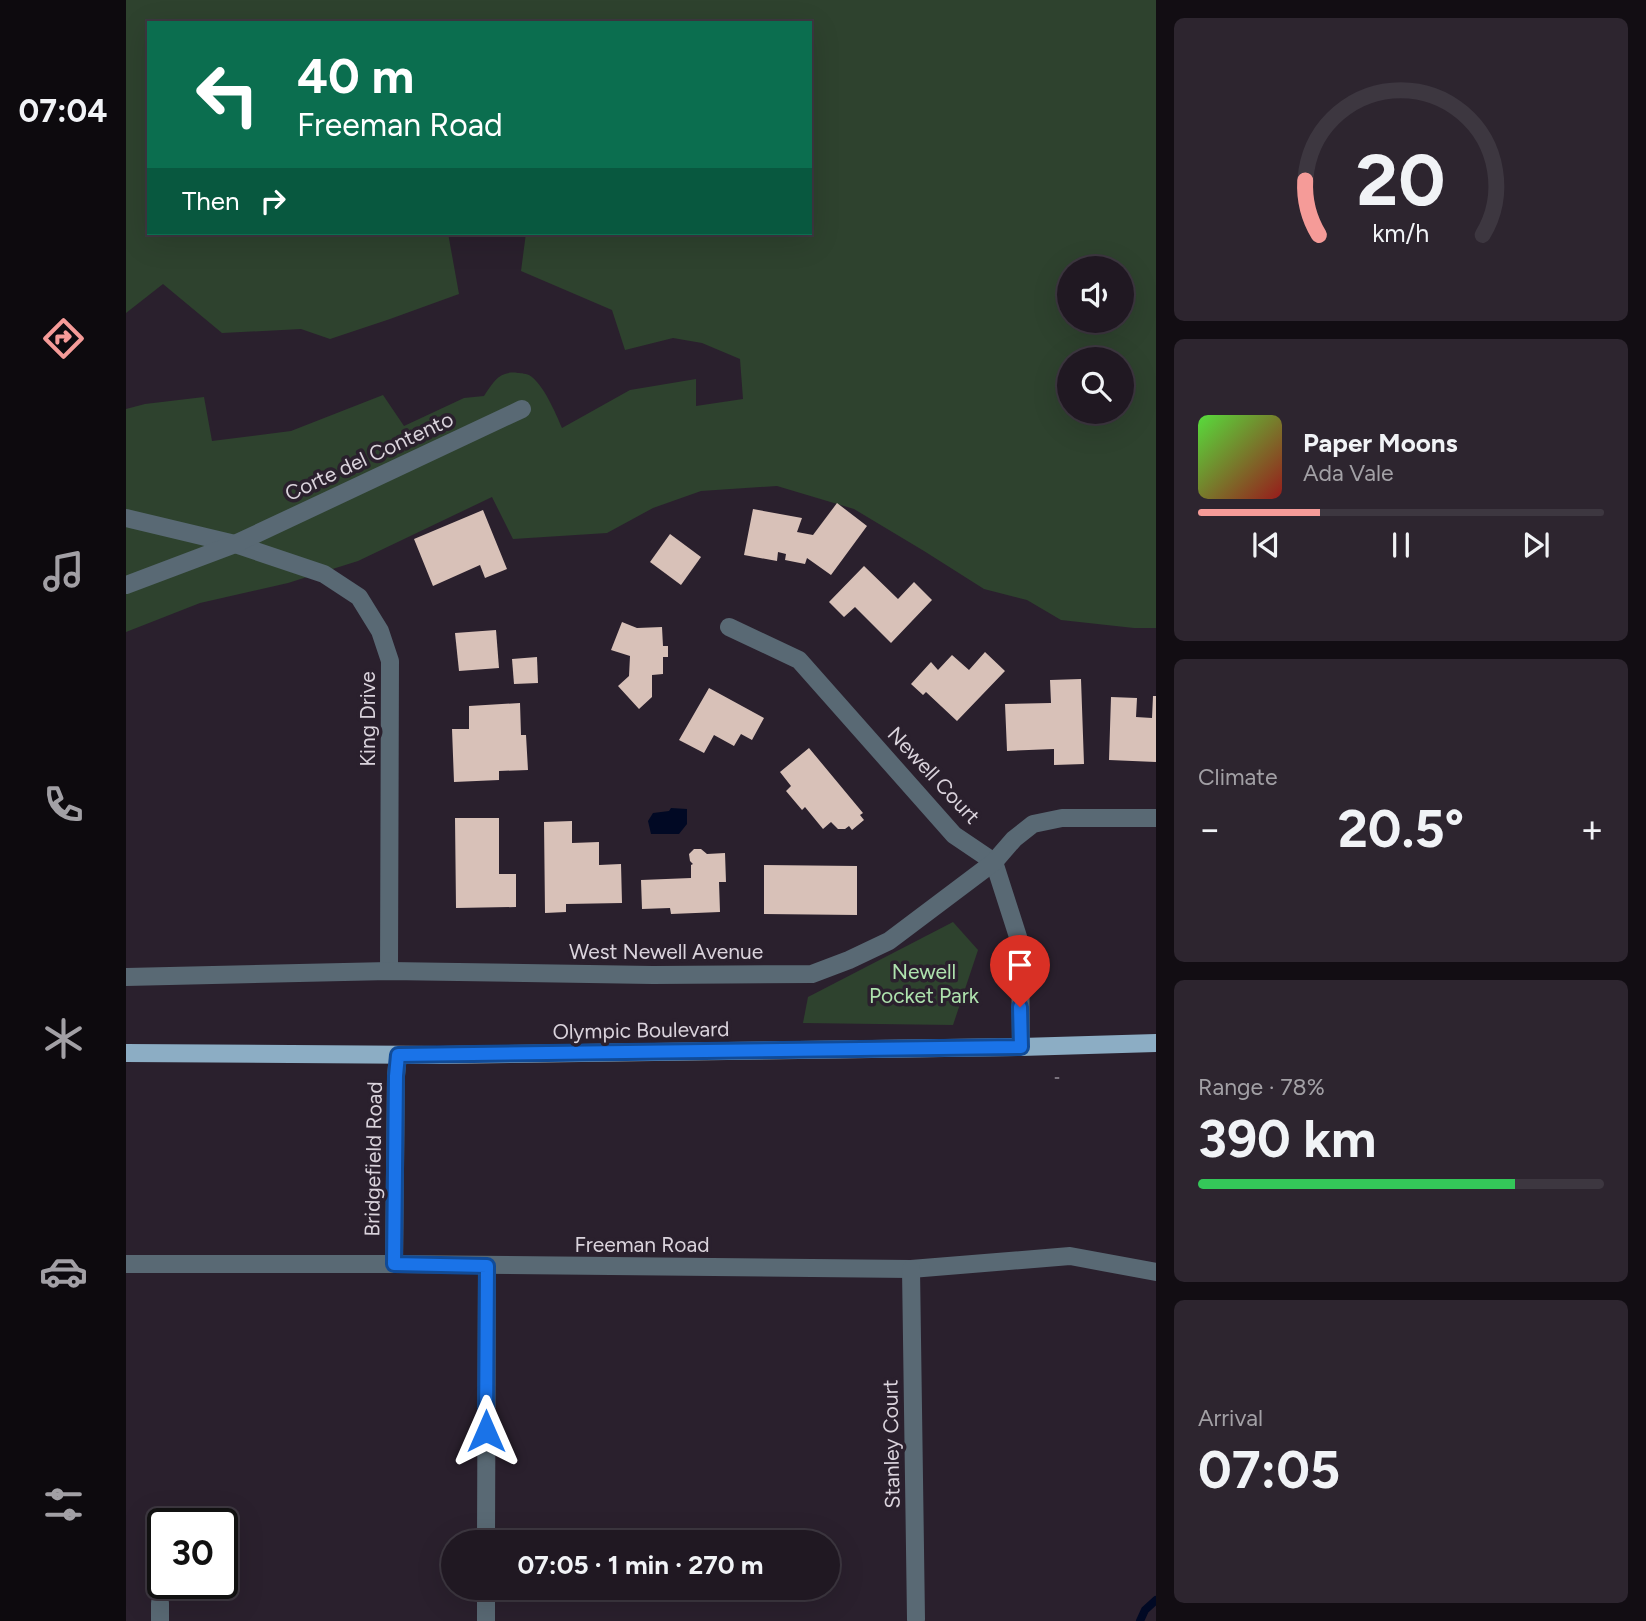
<!DOCTYPE html>
<html lang="en">
<head>
<meta charset="utf-8">
<style>
  body { margin:0; font-family:Figtree,sans-serif; background:#2d252f; color:#f1f3f6; height:100vh; display:flex; flex-direction:column; font-size:26px; white-space:nowrap }
  * { box-sizing:border-box; margin:0 }
  p { font-size:23px; color:#a2a0a5 }
  .icon { flex:none; width:38px; height:38px; fill:none; stroke:currentColor; stroke-width:2; stroke-linecap:round; stroke-linejoin:round }
  .map { position:relative; flex:1; overflow:hidden }
  .details { display:flex; flex-direction:column; gap:18px; padding:18px; background:#120d13; width:490px }
  .details>* { flex:none }
  .banner { position:absolute; left:21px; top:21px; width:665px; height:214px; border-radius:0px; box-shadow:0 7px 28px #0002,0 0 0 2px #3d3740; background:#0b6e4f; color:#fff; overflow:hidden }
  .fabs { position:absolute; left:931px; top:256px; display:grid; gap:14px }
  .fabs a { display:grid; place-items:center; width:77px; height:77px; border-radius:50%; background:#201822; box-shadow:0 7px 28px #0002,0 0 0 2px #3d3740; font-size:35px }
  .speed { position:absolute; left:21px; top:1508px; display:flex; gap:14px; font-size:35px; font-weight:700; text-align:center }
  .speed>* { display:grid; place-content:center; width:91px; height:91px; border-radius:50%; background:#201822; box-shadow:0 7px 28px #0002,0 0 0 2px #3d3740; line-height:1 }
  .speed .limit { border:4px solid #111; border-radius:10px; background:#fff; color:#111 }
  .pin { position:absolute; display:grid; place-items:center; width:60px; height:60px; color:#fff; margin:-72px -30px; border-radius:50% 50% 50% 0; rotate:-45deg; box-shadow:0 0 7px #0007 }
  .pin .icon { rotate:45deg }
  .me { position:absolute; width:77px; margin:-38px; rotate:0deg; stroke-linejoin:round; filter:drop-shadow(0 0 5px #0008) }
  .turn { display:flex; align-items:center; gap:24px; height:147px; padding:0 35px; font-size:32px }
  .turn .icon { width:91px; height:91px; stroke-width:2.5 }
  .turn b { display:block; font-size:49px; line-height:60px }
  .then { display:flex; align-items:center; height:66px; padding:0 35px; background:#0003; gap:14px; font-size:26px }
  .big { font-size:52px; font-weight:700; line-height:1.1 }
  .details .widget { flex:1; display:flex; flex-direction:column; justify-content:center; gap:10px; min-width:0; padding:0 24px; border-radius:10px; background:#2d252f }
  .details .dial { align-items:center; gap:0 }
  .dial svg { height:182px; overflow:visible; fill:none; stroke:#3d3740; stroke-width:7; stroke-linecap:round; text-anchor:middle }
  .dial text { fill:#f1f3f6; stroke:none }
  .song { display:flex; align-items:center; gap:21px }
  .cover { width:84px; height:84px; border-radius:10px; background:linear-gradient(135deg,hsl(110 70% 55%),hsl(0 70% 35%)) }
  .played { height:7px; border-radius:4px; background:linear-gradient(90deg,#f59b98 30%,#3d3740 30%) }
  .keys { display:flex; justify-content:space-around; direction:ltr }
  .heat { display:flex; justify-content:space-between; align-items:center; font-size:38px; direction:ltr }
  .charge { height:10px; border-radius:5px; background:linear-gradient(90deg,#34c759 78%,#3d3740 0) }
  .trip { position:absolute; left:315px; top:1530px; width:399px; height:70px; border-radius:35px; background:#201822; box-shadow:0 7px 28px #0002,0 0 0 2px #3d3740; font-weight:700; line-height:70px; text-align:center }
  main { display:flex; flex:1; min-height:0 }
  .tabs { display:flex; flex-direction:column; width:126px; justify-content:space-around; align-items:center; background:#0d0a0e; color:#a2a0a5 }
  .tabs .icon { width:49px; height:49px }
  .tabs .selected { color:#f59b98 }
  .tabs b { font-size:32px; color:#f1f3f6 }
  .map>svg:first-child { display:block }
  .green { fill:#2e422e; fill-rule:evenodd }
  .water { fill:#010924 }
  .lines { fill:none; stroke-linecap:round; stroke-linejoin:round }
  .stream { stroke:#010924; stroke-width:8 }
  .building { fill:#d8c1b8 }
  .path { stroke:#7a727d; stroke-width:4.5; stroke-dasharray:2 5; stroke-linecap:butt }
  .minor { stroke:#596974; stroke-width:18 }
  .major { stroke:#8cadc4; stroke-width:18 }
  .route-casing { stroke:#114b97; stroke-width:18 }
  .route { stroke:#1a73e8; stroke-width:12 }
  .labels { text-anchor:middle; dominant-baseline:central; stroke-width:7; stroke-linejoin:round; paint-order:stroke }
  .street-label { font-size:21px; fill:#dad3dc; stroke:#2a202d }
  .park-label { font-size:21px; fill:#aee2ae; stroke:#2a202d }
</style>
</head>
<body>
<main>
<nav class="tabs">
<b>07:04</b>
<svg class="icon selected" aria-label="directions" viewBox="0 0 24 24"><path d="M12 3l9 9-9 9-9-9zM9 14v-3h6M13 9l2 2-2 2"/></svg>
<svg class="icon" aria-label="music" viewBox="0 0 24 24"><path d="M9 18V5l10-2v13"/><circle cx="6" cy="18" r="3"/><circle cx="16" cy="16" r="3"/></svg>
<svg class="icon" aria-label="phone" viewBox="0 0 24 24"><path d="M5 4h4l2 5-3 2q2 4 5 5l2-3 5 2v4C11 20 4 13 5 4z"/></svg>
<svg class="icon" aria-label="climate" viewBox="0 0 24 24"><path d="M12 3v18M4 7l16 10M4 17L20 7"/></svg>
<svg class="icon" aria-label="car" viewBox="0 0 24 24"><path d="M5 17H2v-5l4-1 3-4h7l3 4 3 1v5h-3M9 17h6M6 11h13"/><circle cx="7" cy="17" r="2"/><circle cx="17" cy="17" r="2"/></svg>
<svg class="icon" aria-label="filters" viewBox="0 0 24 24"><path d="M4 7h16M4 17h16"/><circle cx="9" cy="7" r="2"/><circle cx="15" cy="17" r="2"/></svg>
</nav>
<div class="map">
<svg width="1030" height="1621" viewBox="0 0 1030 1621">
  <rect width="100%" height="100%" fill="#2a202d"/>
  <g class="green">
    <path d="M 0,0 L 1030,0 L 1030,628 L 1008,628 L 935,620 L 901,600 L 858,589 L 798,551 L 728,509 L 651,486 L 575,491 L 527,508 L 481,533 L 387,539 L 366,497 L 232,561 L 162,583 L 74,603 L 0,632 L 0,409 L 19,404 L 78,397 L 86,441 L 165,431 L 257,395 L 278,426 L 338,398 L 358,396 C 367,382 374,370 392,373 C 395,373 401,374 403,375 C 417,383 430,414 436,428 L 504,390 L 570,379 L 570,406 L 617,399 L 614,359 L 576,343 L 547,338 L 499,350 L 486,310 L 395,271 L 400,233 L 684,233 L 684,23 L 23,23 L 23,233 L 322,233 L 333,294 L 264,319 L 204,339 L 175,329 L 96,333 L 37,284 L 0,313 ZM 943,268 L 996,268 L 996,320 L 943,320 ZM 943,359 L 996,359 L 996,411 L 943,411 Z"/>
    <polygon points="827,922 852,950 827,1025 677,1023 682,997"/>
  </g>
  <polygon class="water" points="545,808 561,809 561,824 553,834 525,834 522,821 527,813 543,811"/>
  <g class="lines">
    <polyline class="stream" points="1014,1621 1019,1610 1030,1600"/>
  </g>
  <g class="building">
    <polygon points="711,503 741,526 705,575 681,558 679,564 659,560 660,554 652,552 651,561 618,555 627,509 676,518 671,532 687,535"/>
    <polygon points="357,510 381,569 359,578 354,565 307,586 288,539"/>
    <polygon points="544,534 575,557 555,585 524,562"/>
    <polygon points="738,566 772,599 788,582 806,600 765,643 729,607 718,617 703,602"/>
    <polygon points="496,622 511,628 536,627 537,646 542,646 542,657 537,657 537,674 526,675 526,697 513,709 492,686 503,676 504,656 485,650"/>
    <polygon points="370,630 373,668 333,671 329,633"/>
    <polygon points="859,652 879,671 831,721 800,692 797,695 785,684 805,662 812,670 826,655 843,670"/>
    <polygon points="411,657 412,683 388,684 386,659"/>
    <polygon points="955,679 958,764 928,765 928,749 881,751 879,704 925,703 924,680"/>
    <polygon points="583,688 638,718 626,740 615,734 608,746 588,735 578,753 553,740"/>
    <polygon points="1027,696 1030,696 1030,762 983,760 985,697 1011,698 1010,717 1026,718"/>
    <polygon points="394,703 395,735 400,735 402,770 373,771 373,780 328,782 326,729 343,729 343,706"/>
    <polygon points="683,748 737,813 734,815 738,820 726,830 723,826 719,829 712,829 705,822 697,829 679,807 676,810 660,791 665,786 654,772"/>
    <polygon points="329,818 373,818 373,874 390,874 390,907 330,908"/>
    <polygon points="446,821 446,843 473,842 473,865 495,864 496,903 440,904 440,912 419,913 418,822"/>
    <polygon points="568,849 575,849 581,854 599,853 600,882 593,882 594,912 545,914 544,908 516,909 515,880 565,878 565,865 567,864 564,861 563,854"/>
    <polygon points="638,865 731,866 731,915 638,914"/>
  </g>
  <g class="lines">
    <polyline class="path" points="931,1077 931,1083"/>
    <g class="minor">
      <polyline points="0,518 109,544 198,574 233,597 254,631 264,661 263,971"/>
      <polyline points="0,585 109,544 396,409"/>
      <polyline points="603,627 673,660 828,835 868,862 894,943 895,1047"/>
      <polyline points="0,977 263,971 527,975 686,974 723,960 763,941 868,862 888,839 907,824 936,818 1030,818"/>
      <polyline points="0,1264 268,1264 785,1269 944,1256 1030,1272"/>
      <polyline points="268,1264 270,1076 272,1055"/>
      <polyline points="785,1269 790,1619"/>
      <polyline points="360,1542 361,1266"/>
      <polyline points="34,1603 34,1621"/>
      <polyline points="360,1621 360,1587"/>
    </g>
    <polyline class="major" points="0,1053 314,1055 895,1047 1030,1043"/>
  </g>
  <g class="lines">
    <g class="route-casing">
      <polyline id="route" points="360,1431 361,1266 268,1264 270,1076 272,1055 895,1047 894,1007"/>
    </g>
    <use href="#route" class="route"/>
  </g>
  <g class="labels">
    <g class="street-label">
      <text transform="translate(243 456) rotate(-25)">Corte del Contento</text>
      <text transform="translate(241 719) rotate(-90)">King Drive</text>
      <text transform="translate(808 775) rotate(47)">Newell Court</text>
      <text x="540" y="951">West Newell Avenue</text>
      <text transform="translate(515 1030) rotate(-1)">Olympic Boulevard</text>
      <text transform="translate(247 1159) rotate(-89)">Bridgefield Road</text>
      <text x="516" y="1244">Freeman Road</text>
      <text transform="translate(765 1444) rotate(-91)">Stanley Court</text>
    </g>
    <g class="park-label">
      <text x="798" y="971">Newell<tspan x="798" dy="24">Pocket Park</tspan></text>
    </g>
  </g>
</svg>
<div class="fabs">
<a><svg class="icon" aria-label="sound" viewBox="0 0 24 24"><path d="M4 9h4l5-4v14l-5-4H4zM17 9q2 3 0 6"/></svg></a>
<a><svg class="icon" aria-label="search" viewBox="0 0 24 24"><circle cx="10" cy="10" r="6"/><path d="M15 15l6 6"/></svg></a>
</div>
<div class="speed"><div class="limit">30</div></div>
<div class="pin" style="left:894px;top:1007px;background:#d93025"><svg class="icon" aria-label="arrive" viewBox="0 0 24 24"><path d="M6 21V4h12l-3 4 3 4H6"/></svg></div>
<svg class="me" style="left:360px;top:1431px" viewBox="-20 -20 40 40"><path d="M0-17L14 15 0 8-14 15z" fill="#1a73e8" stroke="#fff" stroke-width="4"/></svg>
<div class="trip">07:05 · 1 min · 270 m</div>
<div class="banner">
<div class="turn"><svg class="icon" aria-label="left" viewBox="0 0 24 24"><path d="M17 20v-9H6M10 6l-5 5 5 5"/></svg><div><b>40 m</b>Freeman Road</div></div>
<div class="then">Then<svg class="icon" aria-label="right" viewBox="0 0 24 24"><path d="M7 20v-9h11M14 6l5 5-5 5"/></svg></div>
</div>
</div>
<section class="details">
<div class="widget dial"><svg viewBox="0 0 100 80">
<path d="M14 69A42 42 0 1 1 86 69"/>
<path d="M14 69A42 42 0 0 1 8 45" stroke="#f59b98"/>
<text x="50" y="56" font-size="32" font-weight="700">20</text>
<text x="50" y="72" font-size="11">km/h</text>
</svg></div>
<div class="widget">
<div class="song"><i class="cover"></i><div><b>Paper Moons</b><p>Ada Vale</p></div></div>
<div class="played"></div>
<div class="keys"><svg class="icon" aria-label="previous" viewBox="0 0 24 24"><path d="M18 5L8 12l10 7zM5 5v14"/></svg><svg class="icon" aria-label="pause" viewBox="0 0 24 24"><path d="M8 5v14M16 5v14"/></svg><svg class="icon" aria-label="next" viewBox="0 0 24 24"><path d="M6 5l10 7-10 7zM19 5v14"/></svg></div>
</div>
<div class="widget"><p>Climate</p>
<div class="heat"><a>−</a><b class="big">20.5°</b><a>+</a></div>
</div>
<div class="widget"><p>Range · 78%</p><b class="big">390 km</b><div class="charge"></div></div>
<div class="widget"><p>Arrival</p><b class="big">07:05</b></div>
</section>
</main>
</body>
</html>
